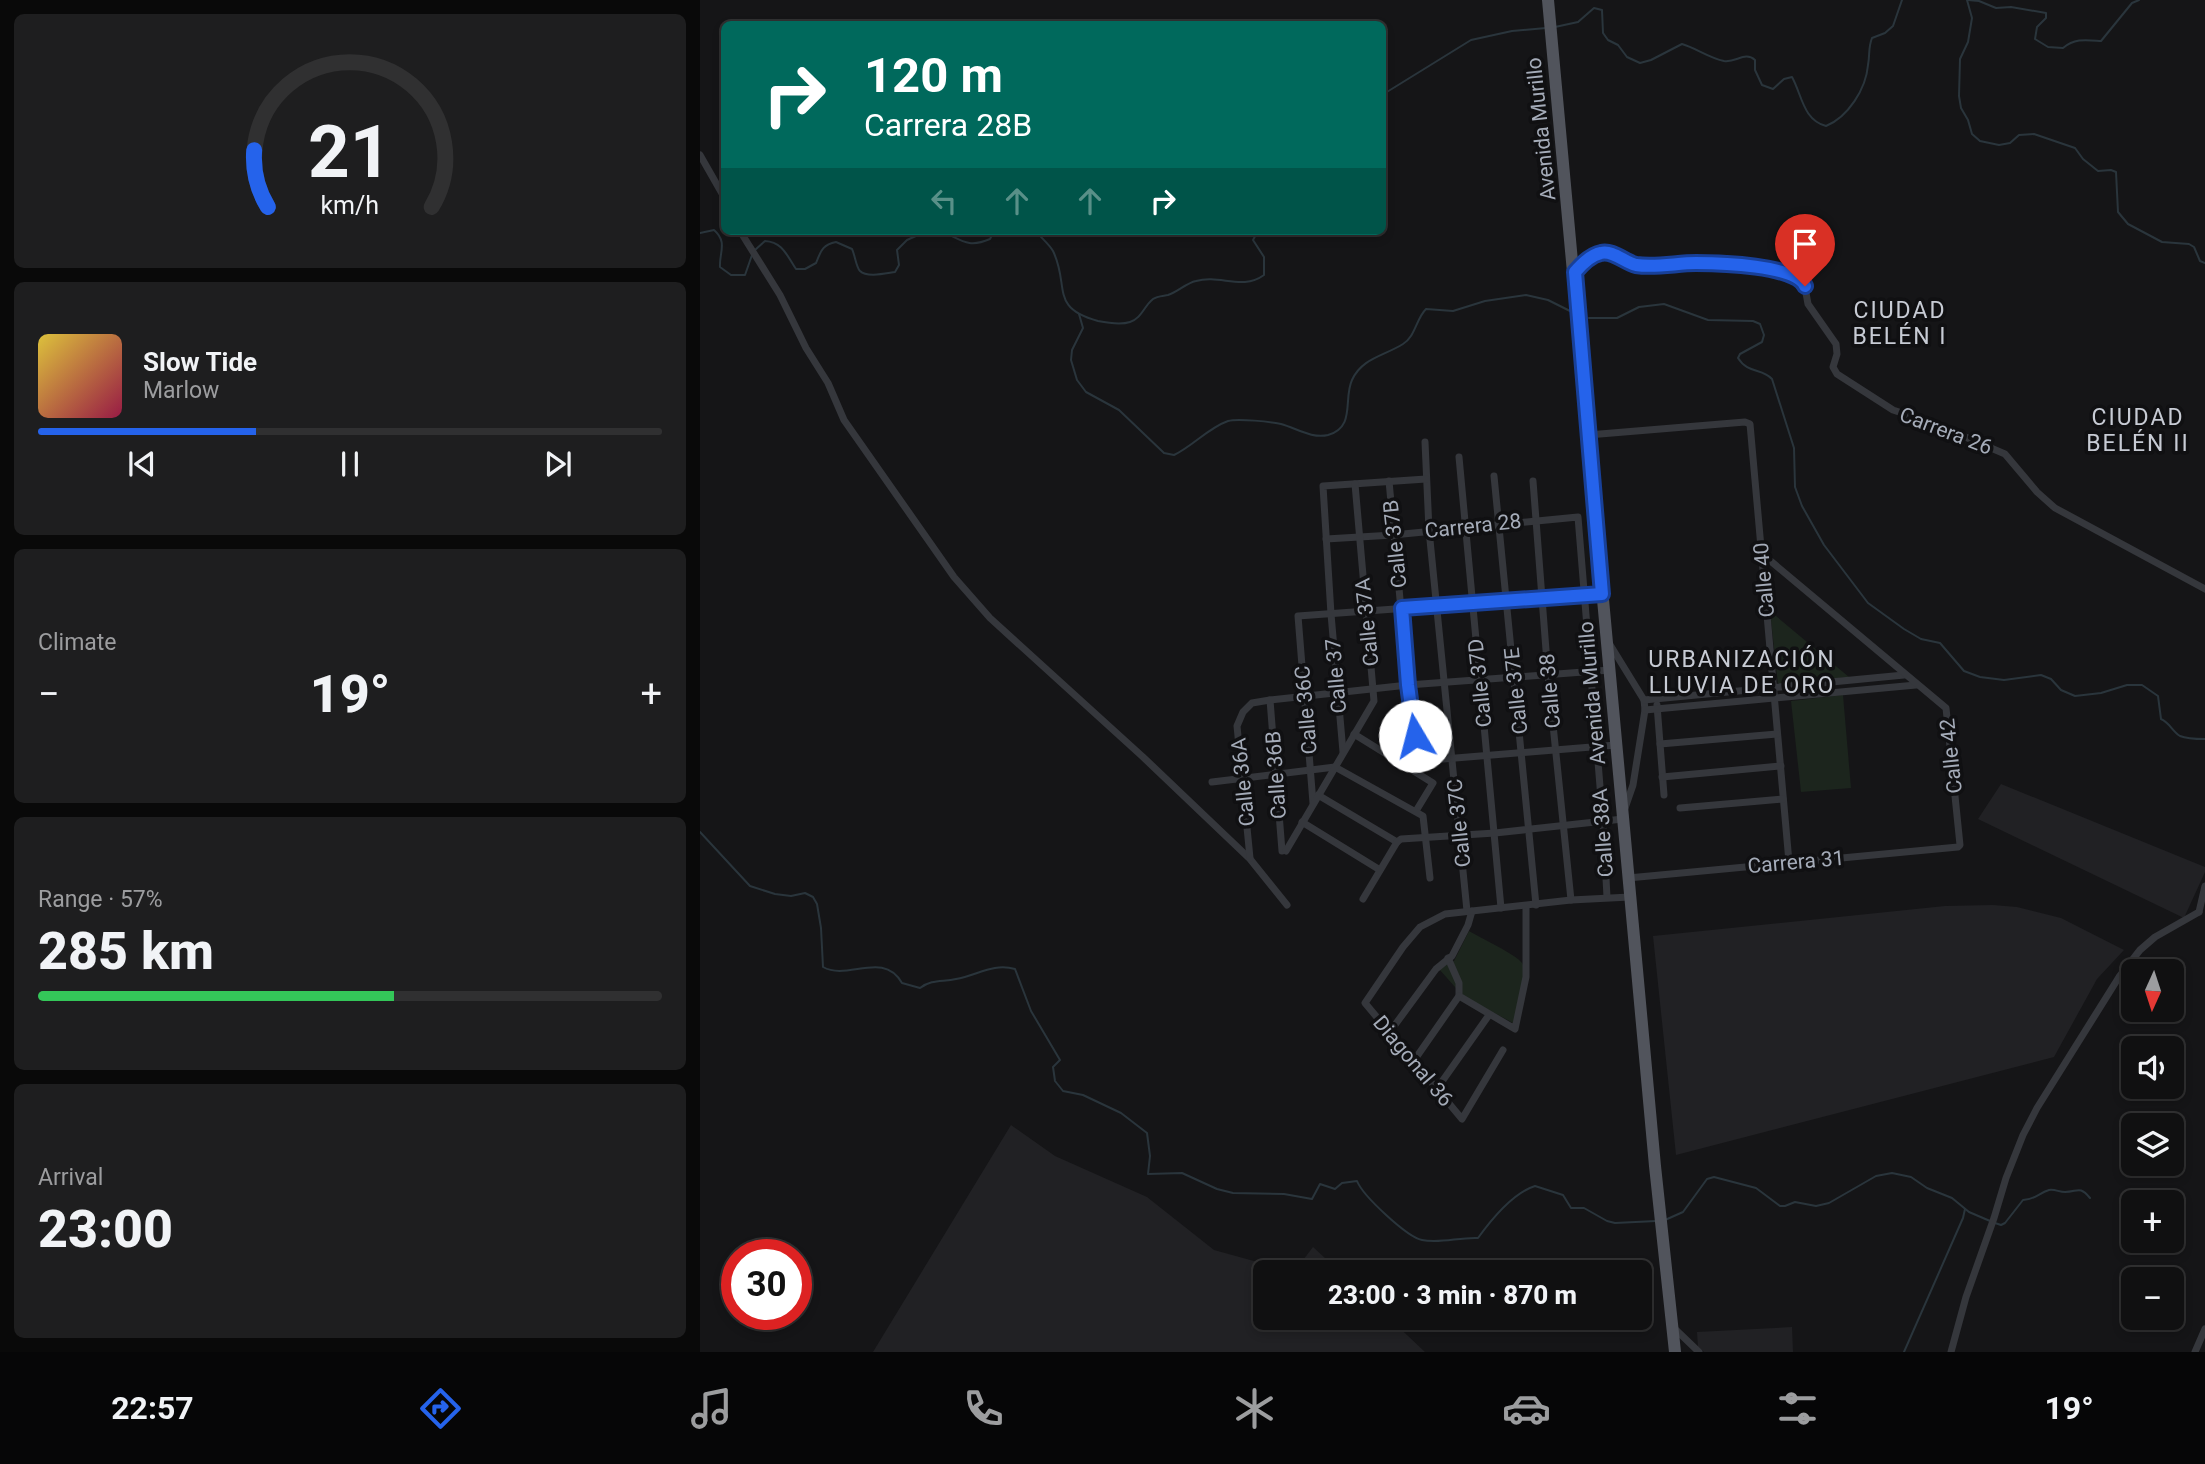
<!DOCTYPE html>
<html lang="en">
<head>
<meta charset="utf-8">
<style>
  body { margin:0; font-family:Roboto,sans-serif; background:#1e1e1f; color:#f1f3f6; height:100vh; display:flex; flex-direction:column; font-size:26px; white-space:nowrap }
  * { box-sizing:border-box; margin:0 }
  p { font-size:23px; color:#9c9d9f }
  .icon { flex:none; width:38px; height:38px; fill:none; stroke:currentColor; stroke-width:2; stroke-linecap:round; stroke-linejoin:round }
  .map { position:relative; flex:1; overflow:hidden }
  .drawer { display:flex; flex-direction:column; gap:14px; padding:14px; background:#090909; width:700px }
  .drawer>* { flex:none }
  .banner { position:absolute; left:21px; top:21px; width:665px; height:214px; border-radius:10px; box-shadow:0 4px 10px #0003,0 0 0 2px #303031; background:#00695c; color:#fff; overflow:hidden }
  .needle { width:46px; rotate:183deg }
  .fabs { position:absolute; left:1421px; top:959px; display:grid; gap:14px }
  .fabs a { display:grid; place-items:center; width:63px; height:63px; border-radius:10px; background:#101011; box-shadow:0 4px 10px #0003,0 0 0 2px #303031; font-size:35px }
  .speed { position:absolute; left:21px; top:1239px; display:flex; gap:14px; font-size:35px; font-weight:700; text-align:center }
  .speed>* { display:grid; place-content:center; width:91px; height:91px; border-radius:50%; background:#101011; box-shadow:0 4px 10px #0003,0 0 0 2px #303031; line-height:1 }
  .speed .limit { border:10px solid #d22; background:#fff; color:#111 }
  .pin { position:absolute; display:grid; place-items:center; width:60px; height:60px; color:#fff; margin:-72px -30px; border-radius:50% 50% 50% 0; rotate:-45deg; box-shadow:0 0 7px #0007 }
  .pin .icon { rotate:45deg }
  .me { position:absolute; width:77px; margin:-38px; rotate:352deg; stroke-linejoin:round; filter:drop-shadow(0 0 5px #0008) }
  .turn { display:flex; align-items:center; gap:24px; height:147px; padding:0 28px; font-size:32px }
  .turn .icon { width:91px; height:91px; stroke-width:2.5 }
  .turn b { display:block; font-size:49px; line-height:60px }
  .lanes { display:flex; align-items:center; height:66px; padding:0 28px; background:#0003; justify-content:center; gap:35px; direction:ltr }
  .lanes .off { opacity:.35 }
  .big { font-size:52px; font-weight:800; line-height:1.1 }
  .drawer .tile { flex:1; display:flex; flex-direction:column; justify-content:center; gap:10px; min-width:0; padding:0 24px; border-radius:10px; background:#1e1e1f }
  .drawer .dial { align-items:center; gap:0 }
  .dial svg { height:182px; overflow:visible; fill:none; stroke:#303031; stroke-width:7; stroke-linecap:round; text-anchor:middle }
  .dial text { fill:#f1f3f6; stroke:none }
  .song { display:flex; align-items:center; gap:21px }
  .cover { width:84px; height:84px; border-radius:10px; background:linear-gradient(135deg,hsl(50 70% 55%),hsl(340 70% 35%)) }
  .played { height:7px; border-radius:4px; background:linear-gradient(90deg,#2563eb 35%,#303031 35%) }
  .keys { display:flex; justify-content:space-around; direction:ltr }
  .heat { display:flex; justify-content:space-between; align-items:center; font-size:38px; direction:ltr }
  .charge { height:10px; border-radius:5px; background:linear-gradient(90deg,#34c759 57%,#303031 0) }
  .trip { position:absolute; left:553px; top:1260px; width:399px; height:70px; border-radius:10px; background:#101011; box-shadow:0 4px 10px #0003,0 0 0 2px #303031; font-weight:800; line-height:70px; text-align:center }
  .dock { display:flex; height:112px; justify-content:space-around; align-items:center; background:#060607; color:#9c9d9f }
  .dock .icon { width:49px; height:49px }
  .dock .active { color:#2563eb }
  .dock b { font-size:32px; color:#f1f3f6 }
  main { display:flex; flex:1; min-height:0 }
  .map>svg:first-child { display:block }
  .built { fill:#212124 }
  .green { fill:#1c251d }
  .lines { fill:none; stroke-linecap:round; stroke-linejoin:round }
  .stream { stroke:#2a353c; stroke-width:2 }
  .street { stroke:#35373c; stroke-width:7 }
  .primary { stroke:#51545c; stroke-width:12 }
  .route-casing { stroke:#184099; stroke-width:18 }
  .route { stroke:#2563eb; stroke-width:12 }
  .labels { text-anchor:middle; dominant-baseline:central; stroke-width:7; stroke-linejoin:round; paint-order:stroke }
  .street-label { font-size:21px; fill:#a5acb9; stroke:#101012 }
  .neighbourhood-label { font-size:23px; letter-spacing:2px; fill:#c7cbd4; stroke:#101012 }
</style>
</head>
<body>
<main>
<section class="drawer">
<div class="tile dial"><svg viewBox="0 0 100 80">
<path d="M14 69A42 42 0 1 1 86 69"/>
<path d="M14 69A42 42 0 0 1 8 44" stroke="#2563eb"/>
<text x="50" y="56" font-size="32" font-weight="700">21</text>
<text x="50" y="72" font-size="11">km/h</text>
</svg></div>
<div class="tile">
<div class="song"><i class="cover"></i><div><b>Slow Tide</b><p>Marlow</p></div></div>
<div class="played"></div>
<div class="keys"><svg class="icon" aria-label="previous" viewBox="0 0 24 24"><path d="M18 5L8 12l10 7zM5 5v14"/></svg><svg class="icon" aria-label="pause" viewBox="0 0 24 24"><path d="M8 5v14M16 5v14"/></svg><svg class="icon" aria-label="next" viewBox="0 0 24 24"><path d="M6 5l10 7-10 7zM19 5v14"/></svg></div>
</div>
<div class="tile"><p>Climate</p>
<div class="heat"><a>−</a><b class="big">19°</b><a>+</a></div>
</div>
<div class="tile"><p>Range · 57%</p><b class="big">285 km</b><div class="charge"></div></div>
<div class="tile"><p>Arrival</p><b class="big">23:00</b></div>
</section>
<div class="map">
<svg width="1505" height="1352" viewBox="0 0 1505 1352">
  <rect width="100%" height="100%" fill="#151517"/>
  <g class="built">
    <polygon points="1301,784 1505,867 1505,872 1484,918 1278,819"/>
    <polygon points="1293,905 1317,907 1361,918 1424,950 1397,979 1354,1057 976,1155 953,936 1245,906"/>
    <polygon points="311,1125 355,1156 447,1197 514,1250 594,1272 565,1272 565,1318 689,1318 725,1352 173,1352"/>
    <polygon points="613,1247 640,1272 594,1272"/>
    <polygon points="1092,1327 1093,1352 1004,1352 998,1347 997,1332"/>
  </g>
  <g class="green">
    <polygon points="1070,611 1149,677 1078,684"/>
    <polygon points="1143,695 1151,788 1101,792 1091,701"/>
    <path d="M 769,931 C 779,937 817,955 822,963 C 831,976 817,1010 813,1023 L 763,996 L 739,969 L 754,961 Z"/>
  </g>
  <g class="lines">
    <g class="stream">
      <polyline points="1267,0 1272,18 1268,42 1260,59 1259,96 1261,108 1268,120 1272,134 1280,141 1299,145 1310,143 1319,135 1334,134 1375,148 1383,159 1398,171 1411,170 1416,172 1418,212 1428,224 1462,242 1489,244 1494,247 1500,261 1505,263"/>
      <path d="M 1268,0 L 1279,1 L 1296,8 L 1311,7 L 1346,13 L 1346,18 L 1337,27 L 1335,39 L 1348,47 L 1363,48 C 1375,38 1386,40 1401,41 L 1432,3 L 1439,0"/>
      <path d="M 855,27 L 878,22 L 894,8 L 902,10 L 903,33 L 908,40 L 918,45 L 927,57 L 940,63 L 951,60 L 982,44 C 996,48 1009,58 1024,61 C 1036,63 1045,51 1055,60 L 1055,70 L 1062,85 L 1073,89 L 1084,79 L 1092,77 C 1102,95 1103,120 1126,126 C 1148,117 1166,89 1168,65 C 1170,55 1168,48 1172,38 L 1185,33 L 1193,26 L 1202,0"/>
      <polyline points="682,95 771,40 812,31 846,28"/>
      <path d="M 241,231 C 261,239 267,249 290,239 L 294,231"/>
      <path d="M 336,231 C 341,238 349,244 353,251 C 370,286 349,308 398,321 C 408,323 421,325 430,322 C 442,318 444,306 453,299 C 457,296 463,296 468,295 C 478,292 486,283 496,281 C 520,274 542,291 564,275 L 564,257 L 553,240 L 558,231"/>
      <path d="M 0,233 L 14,230 C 28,242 19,253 20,267 L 31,275 L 45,275 L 52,255"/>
      <path d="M 55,250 L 65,241 C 83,242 87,256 96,269 L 105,269 L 116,263 C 121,251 122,245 136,242 L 152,249 C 155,255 156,267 160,271 C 167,278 187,273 195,272 L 199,265 L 197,250 L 207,240 L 227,231"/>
      <path d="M 379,314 L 383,328 L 372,350 L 371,360 L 377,380 L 386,392 L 419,410 L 464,453 L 474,455 C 493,446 508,428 528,421 C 538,418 571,422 581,424 C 596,428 612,439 628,435 C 656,427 643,399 652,380 C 662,358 684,356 703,344 C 715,337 716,319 726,309 L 753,311 L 785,301 L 826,295 L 848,300 L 870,311"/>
      <path d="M 889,318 L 917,318 L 939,307 L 964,304 L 1008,320 L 1053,321 L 1060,324 L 1064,335 L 1062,342 L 1040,354 L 1038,358 C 1048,374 1062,368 1072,379 L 1094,448 L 1095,487 L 1102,506 L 1124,545 L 1168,603 L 1204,629 L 1221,639 L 1240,643 L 1264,671 L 1280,677 L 1304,680 L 1341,675 L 1351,679 L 1361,690 L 1375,696 L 1401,693 L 1427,685 L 1442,685 L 1458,696 L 1461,719 C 1470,723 1472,731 1480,736 C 1487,739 1497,739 1505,739"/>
      <path d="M 0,832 L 50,886 L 75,894 L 91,896 L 105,893 L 113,897 L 117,904 L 121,928 L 123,967 C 148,981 183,950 202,983 L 220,988 C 232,979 242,982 256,979 C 278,975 293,963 315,969 L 331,1011 L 360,1060 L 353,1067 L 355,1081 L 363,1091 L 383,1095 L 421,1113 L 447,1133 L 450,1156 L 448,1174 L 482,1173 L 517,1189 L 533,1193 L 584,1194 L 612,1199 L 620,1184 L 635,1189 L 642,1183 L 657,1181 C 663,1196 707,1237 722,1240 C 740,1244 759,1237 778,1238 C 791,1220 813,1193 835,1186 L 863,1195 L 871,1208 L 884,1208 L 907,1221 L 915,1223 L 956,1221"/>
      <polyline points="965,1220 983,1212 1007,1179 1014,1177 1056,1188 1080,1206 1085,1206 1095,1202 1116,1206 1129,1203 1176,1176 1192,1173 1211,1177 1227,1188 1252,1198 1269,1212 1290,1221"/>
      <path d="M 1295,1223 L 1301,1225 L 1305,1223 L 1323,1200 C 1334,1200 1339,1193 1349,1190 C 1355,1189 1359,1192 1365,1192 C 1378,1192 1379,1185 1390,1198"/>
      <polyline points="1204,1352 1263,1218 1265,1209"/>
    </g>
    <g class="street">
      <polyline points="0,155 24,197"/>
      <polyline points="40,231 80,295 106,348 128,383 144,420 254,577 290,618 443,757 550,859 587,905"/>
      <polyline points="875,272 896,255 907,253 935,265 1029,264 1059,268 1095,277 1104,282 1108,304 1136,344 1137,354 1133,367 1137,374 1193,410 1235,424 1305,454 1337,492 1355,508 1505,589"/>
      <polyline points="888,435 1045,422 1050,424 1089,862"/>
      <polyline points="725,442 729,530 767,911"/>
      <polyline points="759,457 801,908"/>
      <polyline points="794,476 836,905"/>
      <polyline points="689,481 708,685 719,761"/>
      <polyline points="833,481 848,676 871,900"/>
      <polyline points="626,539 693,535 878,517 903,823 907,897"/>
      <polyline points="909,643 944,700 945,710 933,785 925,808"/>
      <polyline points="570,700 582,851"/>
      <polyline points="944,700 1204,675"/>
      <polyline points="957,705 964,795"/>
      <polyline points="945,710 1216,685"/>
      <polyline points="654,734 733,783 716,811"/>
      <polyline points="960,744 1077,734"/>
      <polyline points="643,752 631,614 623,486 726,479"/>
      <polyline points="708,768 719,761 916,745"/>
      <polyline points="962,777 1081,766"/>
      <polyline points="512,782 635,767 723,816 730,878"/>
      <polyline points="618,795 697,842"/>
      <polyline points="613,803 598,616 902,594"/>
      <polyline points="980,808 1083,799"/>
      <polyline points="602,822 680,870"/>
      <polyline points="697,842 701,839 795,833 923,819"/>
      <polyline points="586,851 674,701 655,484"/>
      <polyline points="550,858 537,726 543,712 552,703 570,700 708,685 910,670"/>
      <polyline points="928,878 1258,847 1260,845 1246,708 1061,553"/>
      <polyline points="663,899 697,842"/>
      <polyline points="1499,912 1505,886"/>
      <polyline points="748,958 759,983 759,996 815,1029 826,977 826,906"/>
      <polyline points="689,1033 736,969 752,956 768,925 772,911"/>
      <polyline points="803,1050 762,1119 665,1003 703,947 720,927 745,914 871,900 930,897"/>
      <polyline points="713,1062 759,996"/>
      <polyline points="736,1090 789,1015"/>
      <polyline points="974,1328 999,1352"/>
      <polyline points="1251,1352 1266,1297 1294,1218 1306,1178 1323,1135 1337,1108 1419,977 1440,950 1455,937 1499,912"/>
      <polyline points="1495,1352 1505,1329"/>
    </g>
    <polyline class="primary" points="848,0 955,1166 975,1352"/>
  </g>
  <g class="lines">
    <g class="route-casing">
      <path id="route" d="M 715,736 L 708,685 L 702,608 L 902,594 L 875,272 C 881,265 890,255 901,253 C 913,250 924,262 936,265 C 956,268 977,263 996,263 C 1018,263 1096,265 1105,286"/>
    </g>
    <use href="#route" class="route"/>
  </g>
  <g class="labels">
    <g class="street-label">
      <text transform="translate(841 129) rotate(-96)">Avenida Murillo</text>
      <text transform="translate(1246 431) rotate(21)">Carrera 26</text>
      <text transform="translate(773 526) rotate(-6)">Carrera 28</text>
      <text transform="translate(695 544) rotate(-96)">Calle 37B</text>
      <text transform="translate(1064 580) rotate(-95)">Calle 40</text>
      <text transform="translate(667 622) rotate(-96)">Calle 37A</text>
      <text transform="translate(636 676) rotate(-95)">Calle 37</text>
      <text transform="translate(780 683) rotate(-96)">Calle 37D</text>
      <text transform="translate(816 691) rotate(-96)">Calle 37E</text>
      <text transform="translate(850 691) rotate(-95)">Calle 38</text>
      <text transform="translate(892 693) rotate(-95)">Avenida Murillo</text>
      <text transform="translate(606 710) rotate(-95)">Calle 36C</text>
      <text transform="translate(1251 756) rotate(-96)">Calle 42</text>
      <text transform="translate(576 775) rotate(-94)">Calle 36B</text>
      <text transform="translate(543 782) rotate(-96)">Calle 36A</text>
      <text transform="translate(759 823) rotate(-96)">Calle 37C</text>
      <text transform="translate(903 833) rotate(-94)">Calle 38A</text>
      <text transform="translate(1096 862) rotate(-5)">Carrera 31</text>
      <text transform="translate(713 1061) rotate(50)">Diagonal 36</text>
    </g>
    <g class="neighbourhood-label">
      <text x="1200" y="310">CIUDAD<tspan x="1200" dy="26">BELÉN I</tspan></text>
      <text x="1438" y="417">CIUDAD<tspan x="1438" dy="26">BELÉN II</tspan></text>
      <text x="1042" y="659">URBANIZACIÓN<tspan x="1042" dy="26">LLUVIA DE ORO</tspan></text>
    </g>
  </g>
</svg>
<div class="fabs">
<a><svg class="needle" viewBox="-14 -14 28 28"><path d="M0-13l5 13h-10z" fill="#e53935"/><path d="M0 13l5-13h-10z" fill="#9c9d9f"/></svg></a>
<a><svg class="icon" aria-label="sound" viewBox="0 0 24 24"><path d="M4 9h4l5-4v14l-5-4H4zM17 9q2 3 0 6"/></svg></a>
<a><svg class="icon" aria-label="layers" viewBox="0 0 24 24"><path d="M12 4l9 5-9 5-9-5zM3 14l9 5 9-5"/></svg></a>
<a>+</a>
<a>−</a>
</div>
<div class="speed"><div class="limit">30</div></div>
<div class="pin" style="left:1105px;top:286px;background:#d93025"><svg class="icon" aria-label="arrive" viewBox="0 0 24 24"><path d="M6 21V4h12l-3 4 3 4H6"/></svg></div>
<svg class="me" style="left:715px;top:736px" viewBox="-20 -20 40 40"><circle r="19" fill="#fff"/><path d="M0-13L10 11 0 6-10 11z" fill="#2563eb"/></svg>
<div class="trip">23:00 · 3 min · 870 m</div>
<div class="banner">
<div class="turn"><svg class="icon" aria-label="right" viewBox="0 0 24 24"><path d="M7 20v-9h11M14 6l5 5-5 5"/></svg><div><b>120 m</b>Carrera 28B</div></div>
<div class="lanes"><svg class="icon off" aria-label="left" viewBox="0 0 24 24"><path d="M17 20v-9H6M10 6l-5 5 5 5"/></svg><svg class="icon off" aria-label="ahead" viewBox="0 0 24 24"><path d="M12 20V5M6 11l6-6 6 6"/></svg><svg class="icon off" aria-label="ahead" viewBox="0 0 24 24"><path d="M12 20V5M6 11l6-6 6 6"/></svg><svg class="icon" aria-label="right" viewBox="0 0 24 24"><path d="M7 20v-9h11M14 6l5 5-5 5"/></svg></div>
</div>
</div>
</main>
<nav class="dock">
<b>22:57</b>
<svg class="icon active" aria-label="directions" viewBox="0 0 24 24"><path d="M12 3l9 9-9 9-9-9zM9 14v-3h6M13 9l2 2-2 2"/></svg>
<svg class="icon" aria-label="music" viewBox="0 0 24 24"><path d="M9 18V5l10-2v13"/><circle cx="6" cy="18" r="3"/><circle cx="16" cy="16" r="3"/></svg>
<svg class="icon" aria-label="phone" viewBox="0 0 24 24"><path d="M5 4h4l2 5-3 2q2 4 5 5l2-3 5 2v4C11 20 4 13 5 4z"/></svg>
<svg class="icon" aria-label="climate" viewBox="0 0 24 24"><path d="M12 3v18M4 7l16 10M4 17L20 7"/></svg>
<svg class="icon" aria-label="car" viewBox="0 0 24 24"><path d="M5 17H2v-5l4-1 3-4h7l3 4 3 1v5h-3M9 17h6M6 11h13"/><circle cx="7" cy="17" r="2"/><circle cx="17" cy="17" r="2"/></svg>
<svg class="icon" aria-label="filters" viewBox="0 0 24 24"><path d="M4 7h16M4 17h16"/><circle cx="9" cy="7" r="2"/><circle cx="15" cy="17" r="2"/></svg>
<b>19°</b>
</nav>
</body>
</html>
